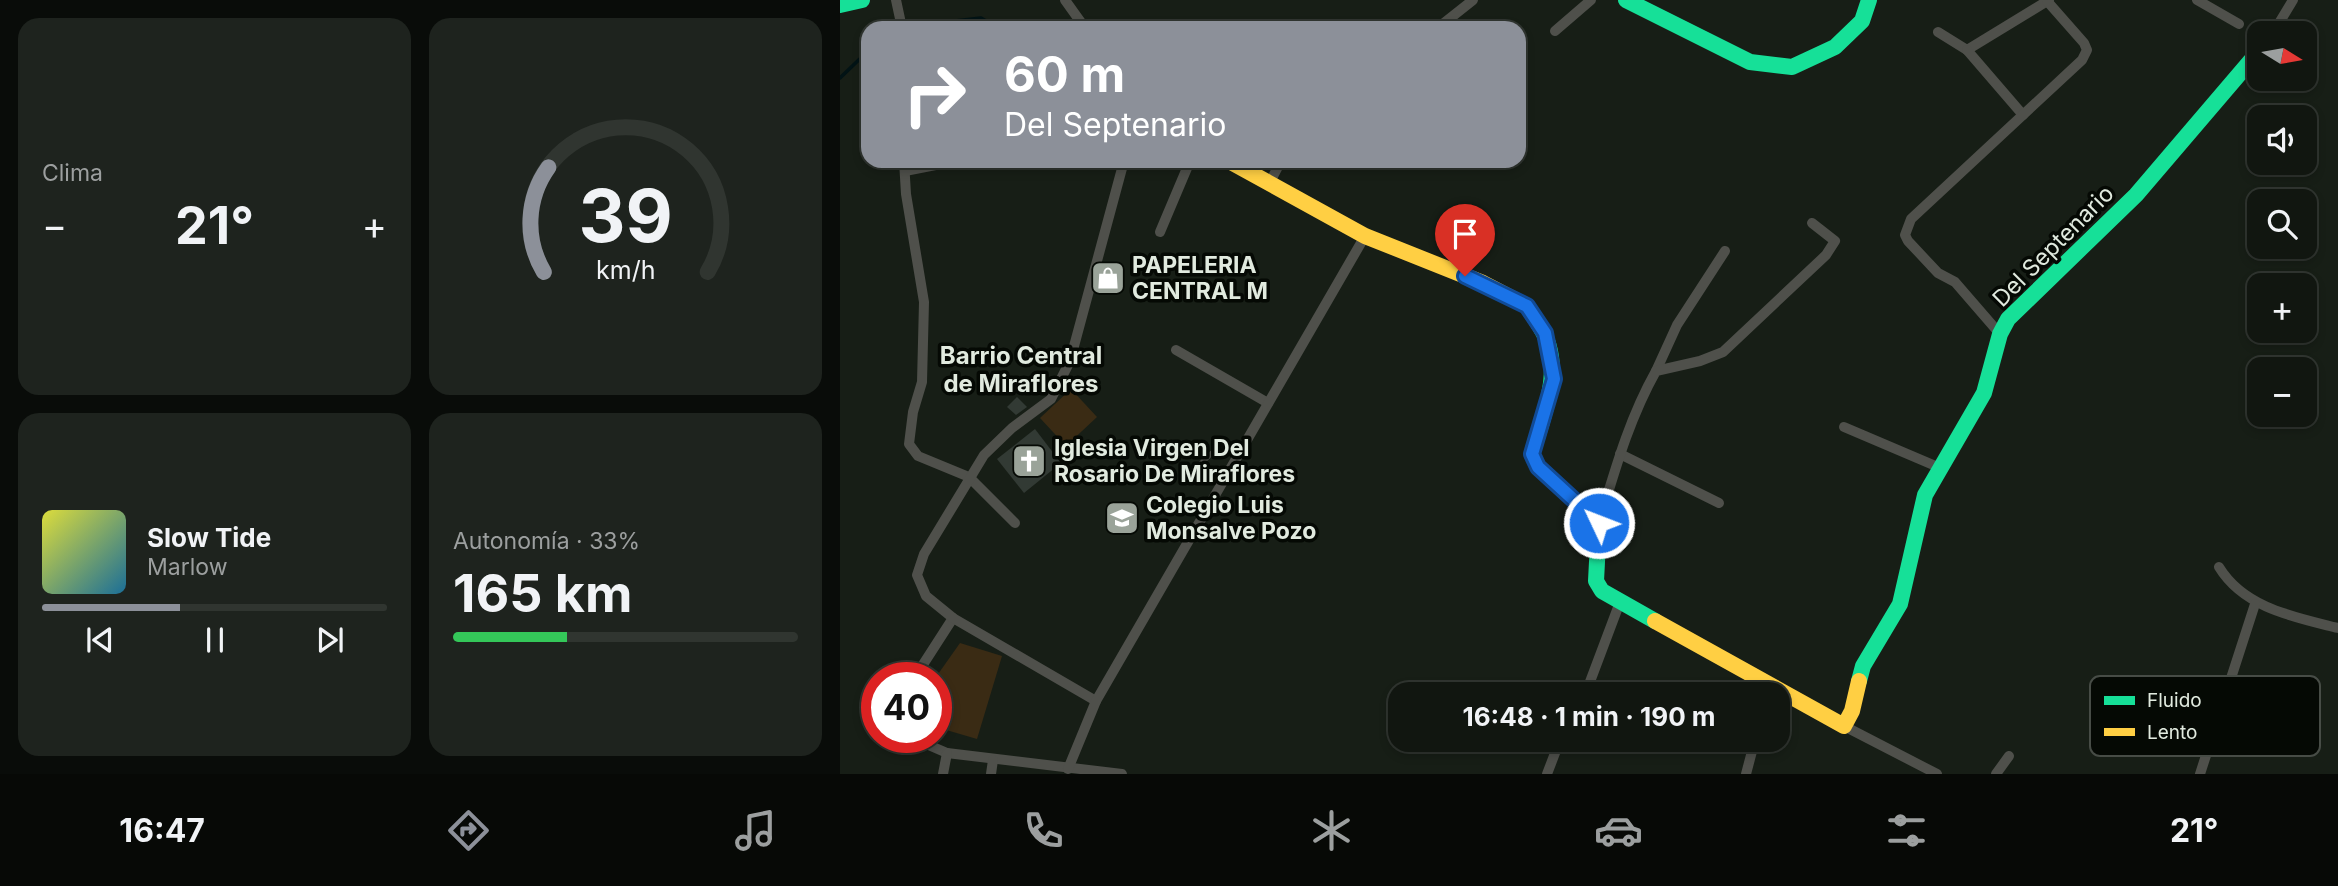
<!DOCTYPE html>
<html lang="es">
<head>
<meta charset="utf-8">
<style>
  body { margin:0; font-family:Inter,sans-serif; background:#1e231e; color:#f1f3f6; height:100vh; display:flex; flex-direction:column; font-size:26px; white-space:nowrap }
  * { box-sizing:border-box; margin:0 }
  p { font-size:23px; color:#9c9f9f }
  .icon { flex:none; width:38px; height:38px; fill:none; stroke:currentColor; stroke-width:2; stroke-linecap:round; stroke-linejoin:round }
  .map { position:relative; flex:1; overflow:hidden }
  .sheet { display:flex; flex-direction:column; gap:18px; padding:18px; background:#090c09; width:840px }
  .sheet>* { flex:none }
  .guide { position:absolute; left:21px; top:21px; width:665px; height:147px; border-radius:21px; box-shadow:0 4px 10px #0003,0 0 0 2px #303530; background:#8c9099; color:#fff; overflow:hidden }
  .needle { width:46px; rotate:101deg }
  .fabs { position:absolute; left:1407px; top:21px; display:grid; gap:14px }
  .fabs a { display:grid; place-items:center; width:70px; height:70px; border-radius:14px; background:#111610; box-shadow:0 4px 10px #0003,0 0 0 2px #303530; font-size:35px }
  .speed { position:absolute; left:21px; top:662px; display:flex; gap:14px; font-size:35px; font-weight:700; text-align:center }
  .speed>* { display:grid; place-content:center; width:91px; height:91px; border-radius:50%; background:#111610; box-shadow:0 4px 10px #0003,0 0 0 2px #303530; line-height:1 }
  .speed .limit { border:10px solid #d22; background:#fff; color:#111 }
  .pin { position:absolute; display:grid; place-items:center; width:60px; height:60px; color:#fff; margin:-72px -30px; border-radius:50% 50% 50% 0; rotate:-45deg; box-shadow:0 0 7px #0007 }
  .pin .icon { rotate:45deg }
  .me { position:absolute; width:77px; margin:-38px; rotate:313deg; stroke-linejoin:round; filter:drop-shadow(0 0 5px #0008) }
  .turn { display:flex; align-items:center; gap:24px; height:147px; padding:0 28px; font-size:32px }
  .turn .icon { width:91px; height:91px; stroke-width:2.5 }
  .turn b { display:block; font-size:49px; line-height:60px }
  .big { font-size:52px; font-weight:700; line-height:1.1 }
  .sheet .card { flex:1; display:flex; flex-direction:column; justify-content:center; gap:10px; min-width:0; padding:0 24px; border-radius:21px; background:#1e231e }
  .sheet .dial { align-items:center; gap:0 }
  .dial svg { height:182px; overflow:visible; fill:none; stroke:#303530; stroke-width:7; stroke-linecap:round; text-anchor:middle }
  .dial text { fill:#f1f3f6; stroke:none }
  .song { display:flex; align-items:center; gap:21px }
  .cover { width:84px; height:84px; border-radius:10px; background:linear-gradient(135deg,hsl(60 70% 55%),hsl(200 70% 35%)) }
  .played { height:7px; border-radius:4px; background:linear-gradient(90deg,#8c9099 40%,#303530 40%) }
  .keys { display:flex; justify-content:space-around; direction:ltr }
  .heat { display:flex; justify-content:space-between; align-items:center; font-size:38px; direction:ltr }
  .charge { height:10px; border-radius:5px; background:linear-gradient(90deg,#34c759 33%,#303530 0) }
  .sheet .tiles { flex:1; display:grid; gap:18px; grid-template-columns:repeat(2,1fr) }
  .trip { position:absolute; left:548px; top:682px; width:402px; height:70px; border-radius:21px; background:#111610; box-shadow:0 4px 10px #0003,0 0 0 2px #303530; font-weight:700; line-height:70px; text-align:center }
  .dock { display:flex; height:112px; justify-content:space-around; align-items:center; background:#070906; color:#9c9f9f }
  .dock .icon { width:49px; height:49px }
  .dock .on { color:#8c9099 }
  .dock b { font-size:32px; color:#f1f3f6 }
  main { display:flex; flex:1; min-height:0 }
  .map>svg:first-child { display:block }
  .green { fill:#3a2b14 }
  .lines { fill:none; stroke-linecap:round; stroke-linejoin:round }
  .stream { stroke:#021315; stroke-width:3.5 }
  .building { fill:#323a34 }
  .lane { stroke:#4f504b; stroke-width:5 }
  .street { stroke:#4f504b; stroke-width:10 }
  .fast { stroke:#16e098; stroke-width:16 }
  .slow { stroke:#ffcf43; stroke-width:16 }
  .route-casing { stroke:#114b97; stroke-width:18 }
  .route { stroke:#1a73e8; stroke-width:12 }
  .labels { text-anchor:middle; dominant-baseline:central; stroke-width:7; stroke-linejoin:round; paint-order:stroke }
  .street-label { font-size:23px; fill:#e1eadf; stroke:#050904 }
  .poi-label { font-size:23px; font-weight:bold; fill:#e1eadf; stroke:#050904; text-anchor:start }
  .neighbourhood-label { font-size:24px; font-weight:bold; fill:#e1eadf; stroke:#050904 }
  .key { fill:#050904; stroke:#474c46; stroke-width:2 }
  .key-label { font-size:19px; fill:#e1eadf }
</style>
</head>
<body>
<main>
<section class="sheet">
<div class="tiles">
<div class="card"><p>Clima</p>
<div class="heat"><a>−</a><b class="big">21°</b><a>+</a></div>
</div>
<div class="card dial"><svg viewBox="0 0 100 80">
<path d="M14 69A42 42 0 1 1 86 69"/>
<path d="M14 69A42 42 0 0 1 16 23" stroke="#8c9099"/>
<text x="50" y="56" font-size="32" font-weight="700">39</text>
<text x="50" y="72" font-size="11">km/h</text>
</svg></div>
<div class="card">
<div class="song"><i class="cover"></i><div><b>Slow Tide</b><p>Marlow</p></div></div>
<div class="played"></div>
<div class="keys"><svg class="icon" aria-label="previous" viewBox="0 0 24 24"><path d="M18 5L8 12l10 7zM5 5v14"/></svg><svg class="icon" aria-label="pause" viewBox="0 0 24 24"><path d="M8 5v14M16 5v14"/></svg><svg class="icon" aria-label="next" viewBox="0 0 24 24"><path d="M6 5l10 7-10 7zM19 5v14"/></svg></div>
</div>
<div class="card"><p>Autonomía · 33%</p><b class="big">165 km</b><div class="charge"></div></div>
</div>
</section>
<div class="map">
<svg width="1498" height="774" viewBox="0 0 1498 774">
  <rect width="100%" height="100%" fill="#171e16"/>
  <g class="green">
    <polygon points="231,389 257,417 226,446 200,418"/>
    <polygon points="120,643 162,656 137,739 96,727 96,677"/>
  </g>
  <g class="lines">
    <g class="stream">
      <polyline points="89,24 141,18 158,28"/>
      <polyline points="0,78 28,51"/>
    </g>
  </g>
  <g class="building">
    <polygon points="177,397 187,407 176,415 167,407"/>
    <polygon points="195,429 221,463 184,493 157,459"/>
  </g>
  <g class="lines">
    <polyline class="lane" points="357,467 373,452 399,453"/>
    <g class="street">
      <polyline points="56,0 62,28"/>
      <polyline points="225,0 245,28"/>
      <polyline points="1357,0 1399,24"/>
      <polyline points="599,27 633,0"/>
      <polyline points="715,31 751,0"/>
      <polyline points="1098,32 1127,50 1209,0"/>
      <polyline points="1433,33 1453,0"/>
      <polyline points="1127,50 1183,115"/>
      <polyline points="64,161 66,194 84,302 82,382 73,412 69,444 78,456 129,477 175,523"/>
      <polyline points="65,171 116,161"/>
      <polyline points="429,184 441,161"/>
      <polyline points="320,232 350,161"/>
      <polyline points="1160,334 1115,282 1098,273 1068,241 1065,235 1071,219 1242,60 1247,50 1244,43 1207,1"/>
      <polyline points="336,350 428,403"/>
      <polyline points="816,371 837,325 885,251"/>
      <polyline points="1004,427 1098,467"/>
      <polyline points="780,454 879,503"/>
      <path d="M 759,523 C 775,470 789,419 816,371 L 860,361 L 883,352 L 986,255 L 995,241 L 972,223"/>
      <path d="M 1379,567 C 1404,608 1454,617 1498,628"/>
      <polyline points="75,677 113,618"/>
      <polyline points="745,695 780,602"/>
      <polyline points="256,701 113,618 86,596 77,575 84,554 144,455 172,428 211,399 230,361 284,161"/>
      <polyline points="1004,726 1097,774"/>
      <polyline points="70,737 107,753 282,774"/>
      <polyline points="228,769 256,701 525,236"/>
      <polyline points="103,774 107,753"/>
      <polyline points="151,774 153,760"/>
      <polyline points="707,774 720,740"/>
      <polyline points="906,774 915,740"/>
      <polyline points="1156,774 1169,756"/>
      <polyline points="1360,774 1415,604"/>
    </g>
    <g class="fast">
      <polyline points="786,0 910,62 952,67 995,47 1022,21 1029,0"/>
      <polyline points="0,5 22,0"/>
      <path d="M 699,325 C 726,365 704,413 692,454 L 698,467 L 759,523 L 756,581 L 762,591 L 815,621"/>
      <polyline points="1019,681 1023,666 1060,604 1085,495 1144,393 1160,334 1168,319 1296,195 1419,51"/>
    </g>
    <g class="slow">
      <polyline points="389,161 525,236 643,283 687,306 699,325"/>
      <polyline points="815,621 1004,726 1012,711 1019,681"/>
    </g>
  </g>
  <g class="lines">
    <g class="route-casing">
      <polyline id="route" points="625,276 687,306 705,333 714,379 692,454 698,467 759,523"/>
    </g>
    <use href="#route" class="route"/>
  </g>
  <defs>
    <g id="shop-square" transform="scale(1.75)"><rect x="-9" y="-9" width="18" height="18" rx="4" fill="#9aa399" stroke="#050904"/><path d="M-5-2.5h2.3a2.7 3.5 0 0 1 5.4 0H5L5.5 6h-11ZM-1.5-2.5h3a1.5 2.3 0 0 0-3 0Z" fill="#fff"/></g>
    <g id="church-square" transform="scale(1.75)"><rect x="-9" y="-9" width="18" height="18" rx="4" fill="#9aa399" stroke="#050904"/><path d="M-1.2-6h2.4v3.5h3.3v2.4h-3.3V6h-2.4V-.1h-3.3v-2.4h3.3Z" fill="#fff"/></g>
    <g id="school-square" transform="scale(1.75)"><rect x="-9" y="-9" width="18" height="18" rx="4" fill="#9aa399" stroke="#050904"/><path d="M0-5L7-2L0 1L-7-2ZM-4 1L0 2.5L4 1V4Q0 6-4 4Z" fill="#fff"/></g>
  </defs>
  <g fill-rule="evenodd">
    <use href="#shop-square" x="268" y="278"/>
    <use href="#church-square" x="189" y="461"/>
    <use href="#school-square" x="282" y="518"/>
  </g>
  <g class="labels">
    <g class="street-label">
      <text transform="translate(1213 246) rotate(-45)">Del Septenario</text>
    </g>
    <g class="poi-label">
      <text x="292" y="265">PAPELERIA<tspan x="292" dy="26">CENTRAL M</tspan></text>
      <text x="214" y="448">Iglesia Virgen Del<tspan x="214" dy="26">Rosario De Miraflores</tspan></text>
      <text x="306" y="505">Colegio Luis<tspan x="306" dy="26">Monsalve Pozo</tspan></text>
    </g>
    <g class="neighbourhood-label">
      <text x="181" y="355">Barrio Central<tspan x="181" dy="28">de Miraflores</tspan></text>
    </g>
  </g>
  <rect x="1250" y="676" width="230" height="80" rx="10" class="key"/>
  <rect x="1264" y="696" width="31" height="9" fill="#16e098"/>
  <rect x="1264" y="728" width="31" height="8" fill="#ffcf43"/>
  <g class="key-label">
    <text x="1307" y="707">Fluido</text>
    <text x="1307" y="739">Lento</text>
  </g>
</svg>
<div class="fabs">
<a><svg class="needle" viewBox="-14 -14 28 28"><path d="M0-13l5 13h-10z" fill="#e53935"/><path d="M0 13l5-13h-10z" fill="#9c9f9f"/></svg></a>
<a><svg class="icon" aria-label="sound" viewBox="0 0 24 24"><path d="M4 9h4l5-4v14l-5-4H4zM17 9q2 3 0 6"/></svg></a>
<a><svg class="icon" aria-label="search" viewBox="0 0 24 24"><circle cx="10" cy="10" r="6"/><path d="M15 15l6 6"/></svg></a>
<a>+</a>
<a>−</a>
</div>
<div class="speed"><div class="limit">40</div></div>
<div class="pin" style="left:625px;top:276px;background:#d93025"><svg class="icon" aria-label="arrive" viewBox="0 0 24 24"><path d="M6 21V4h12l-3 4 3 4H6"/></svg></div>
<svg class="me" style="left:759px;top:523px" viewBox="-20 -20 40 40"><circle r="17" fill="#1a73e8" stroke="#fff" stroke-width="3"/><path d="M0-11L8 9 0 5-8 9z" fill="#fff"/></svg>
<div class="trip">16:48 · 1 min · 190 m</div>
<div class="guide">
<div class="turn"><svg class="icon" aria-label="right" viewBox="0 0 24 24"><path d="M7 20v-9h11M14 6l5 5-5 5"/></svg><div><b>60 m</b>Del Septenario</div></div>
</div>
</div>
</main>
<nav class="dock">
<b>16:47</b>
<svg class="icon on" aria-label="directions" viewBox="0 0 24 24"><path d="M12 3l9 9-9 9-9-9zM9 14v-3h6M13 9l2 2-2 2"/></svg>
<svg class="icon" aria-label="music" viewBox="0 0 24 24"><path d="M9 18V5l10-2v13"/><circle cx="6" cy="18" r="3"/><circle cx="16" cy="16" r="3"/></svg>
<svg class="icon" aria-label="phone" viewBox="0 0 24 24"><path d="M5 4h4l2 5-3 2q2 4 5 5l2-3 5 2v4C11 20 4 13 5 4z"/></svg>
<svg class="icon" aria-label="climate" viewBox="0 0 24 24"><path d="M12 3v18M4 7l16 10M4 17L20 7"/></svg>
<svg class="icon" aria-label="car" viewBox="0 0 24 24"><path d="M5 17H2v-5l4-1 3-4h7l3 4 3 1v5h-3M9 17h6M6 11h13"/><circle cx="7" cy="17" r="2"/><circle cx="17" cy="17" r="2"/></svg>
<svg class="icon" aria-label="filters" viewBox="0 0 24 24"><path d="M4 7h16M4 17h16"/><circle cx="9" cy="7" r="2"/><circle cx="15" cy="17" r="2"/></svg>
<b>21°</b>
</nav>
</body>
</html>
